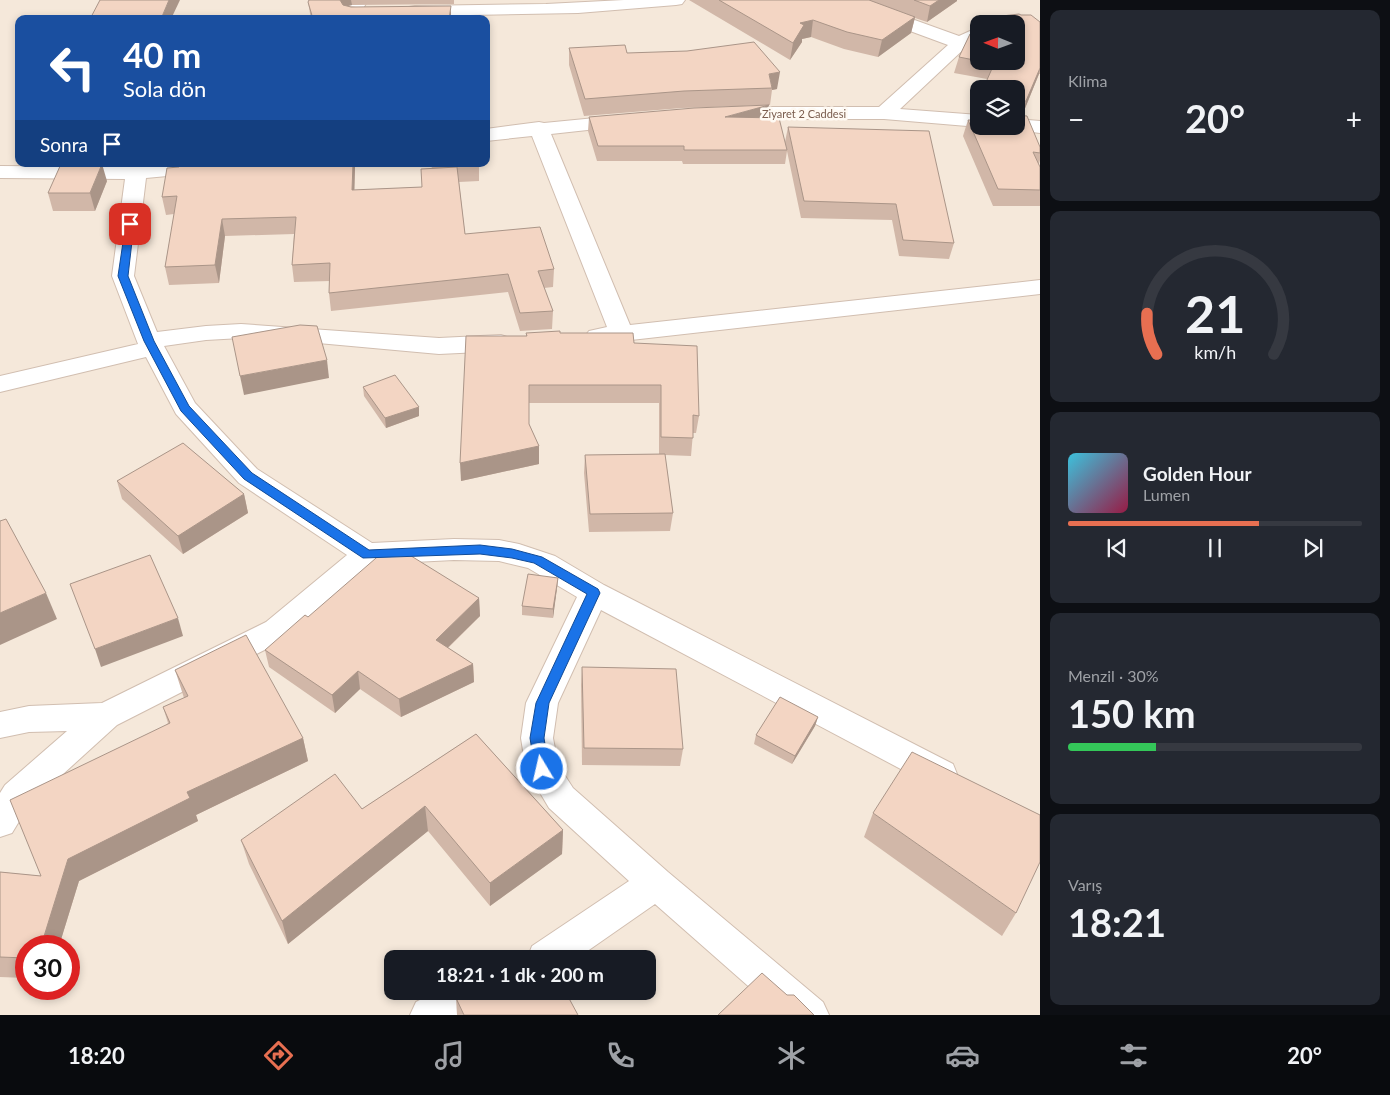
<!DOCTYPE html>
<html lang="tr">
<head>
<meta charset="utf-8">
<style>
  body { margin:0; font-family:Lato,sans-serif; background:#242831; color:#f1f3f6; height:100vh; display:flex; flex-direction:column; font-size:19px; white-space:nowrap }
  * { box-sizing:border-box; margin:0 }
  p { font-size:16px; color:#9ea1a6 }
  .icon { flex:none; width:28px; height:28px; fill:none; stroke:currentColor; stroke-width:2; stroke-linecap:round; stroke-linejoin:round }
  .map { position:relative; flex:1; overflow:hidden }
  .drawer { display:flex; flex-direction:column; gap:10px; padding:10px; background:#0d0f14; width:350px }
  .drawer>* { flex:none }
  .hud { position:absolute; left:15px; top:15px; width:475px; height:152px; border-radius:10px; box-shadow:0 2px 8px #0003; background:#1a4fa0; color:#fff; overflow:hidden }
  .needle { width:32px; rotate:271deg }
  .fabs { position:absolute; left:970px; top:15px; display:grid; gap:10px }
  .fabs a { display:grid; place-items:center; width:55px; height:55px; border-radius:10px; background:#171b24; box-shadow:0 2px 8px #0003; font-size:25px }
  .speed { position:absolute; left:15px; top:935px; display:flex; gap:10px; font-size:25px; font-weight:700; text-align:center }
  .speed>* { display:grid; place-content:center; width:65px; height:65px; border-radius:50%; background:#171b24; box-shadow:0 2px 8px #0003; line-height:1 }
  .speed .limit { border:8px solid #d22; background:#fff; color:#111 }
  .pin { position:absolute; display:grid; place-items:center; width:42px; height:42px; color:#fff; margin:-21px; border-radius:10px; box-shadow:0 2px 8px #0006 }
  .me { position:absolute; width:55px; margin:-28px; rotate:351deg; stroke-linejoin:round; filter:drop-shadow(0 0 4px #0008) }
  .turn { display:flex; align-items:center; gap:18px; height:105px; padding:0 25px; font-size:22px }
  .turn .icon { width:65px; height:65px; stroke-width:2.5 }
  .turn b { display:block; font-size:35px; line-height:42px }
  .then { display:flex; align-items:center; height:48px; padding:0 25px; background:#0003; gap:10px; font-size:19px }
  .big { font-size:38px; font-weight:700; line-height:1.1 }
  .drawer .tile { flex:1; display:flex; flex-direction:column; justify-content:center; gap:8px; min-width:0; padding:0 18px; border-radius:10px; background:#242831 }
  .drawer .dial { align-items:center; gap:0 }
  .dial svg { height:130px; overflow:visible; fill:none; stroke:#363941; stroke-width:7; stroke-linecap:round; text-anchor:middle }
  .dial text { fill:#f1f3f6; stroke:none }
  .song { display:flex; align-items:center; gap:15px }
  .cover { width:60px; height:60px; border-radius:8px; background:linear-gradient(135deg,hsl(190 70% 55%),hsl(340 70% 35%)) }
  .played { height:5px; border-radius:2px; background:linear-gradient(90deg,#e76f51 65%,#363941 65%) }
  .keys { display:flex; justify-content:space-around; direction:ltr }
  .heat { display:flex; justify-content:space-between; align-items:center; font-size:28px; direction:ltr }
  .charge { height:8px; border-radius:4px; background:linear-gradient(90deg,#34c759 30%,#363941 0) }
  .trip { position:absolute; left:384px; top:950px; width:272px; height:50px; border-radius:10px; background:#171b24; box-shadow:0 2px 8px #0003; font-weight:700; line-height:50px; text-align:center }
  .tab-bar { display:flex; height:80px; justify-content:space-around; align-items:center; background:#090b0e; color:#9ea1a6 }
  .tab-bar .icon { width:35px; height:35px }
  .tab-bar .active { color:#e76f51 }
  .tab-bar b { font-size:22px; color:#f1f3f6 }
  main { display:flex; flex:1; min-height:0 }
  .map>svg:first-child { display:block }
  .residential { fill:#f5e8da; fill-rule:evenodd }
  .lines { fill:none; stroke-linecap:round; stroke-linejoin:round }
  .street-casing { stroke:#d1beb0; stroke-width:2 }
  .street { fill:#fff; fill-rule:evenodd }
  .wall { fill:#d1b7a8 }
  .shaded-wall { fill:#aa9588 }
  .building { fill:#f3d5c3; stroke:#aa9588 }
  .route { fill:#1a73e8; stroke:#114b97 }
  .labels { text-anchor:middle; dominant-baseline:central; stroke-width:5; stroke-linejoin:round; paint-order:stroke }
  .far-street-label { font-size:11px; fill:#7a5c4d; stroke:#fffaf3 }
</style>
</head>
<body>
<main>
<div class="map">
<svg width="1040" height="1015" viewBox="0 0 1040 1015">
  <rect width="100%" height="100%" fill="#fdf6ec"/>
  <path class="residential" d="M 0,0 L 1040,0 L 1040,1015 L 0,1015 ZM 19,19 L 486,19 L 486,164 L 19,164 ZM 979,24 L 1016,24 L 1016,61 L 979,61 ZM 979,89 L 1016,89 L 1016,126 L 979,126 ZM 26,946 L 69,946 L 69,989 L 26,989 ZM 392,959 L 648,959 L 648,991 L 392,991 Z"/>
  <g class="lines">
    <g class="street-casing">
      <g id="street">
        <polygon points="350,0 368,0 357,19 339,19"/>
        <polygon points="624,0 685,0 682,4 676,5 578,13 415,16 409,15 406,11 409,7 415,6 546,4"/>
        <polygon points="834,0 859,0 959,36 979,27 979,40 966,47 900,109 979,115 979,126 981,126 979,127 884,119 732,119 725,117 722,113 725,109 732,107 879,107 948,45 837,4"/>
        <path d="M 626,115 L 633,117 L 636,121 L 633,125 L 551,134 L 630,325 L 1040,280 L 1040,294 L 631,340 C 620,344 600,344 589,341 L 585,336 L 589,331 L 607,327 L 532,136 L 486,141 L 486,129 L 539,122 L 544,123 Z"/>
        <polygon points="1016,119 1040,121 1040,133 1009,129 1007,126 1016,126"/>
        <polygon points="169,164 241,164 238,168 231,170 146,178 134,276 157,332 206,326 241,324 439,338 501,335 510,338 513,343 510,348 501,351 439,354 274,339 241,338 206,340 164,346 195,403 257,469 372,543 454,539 499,540 519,544 555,556 604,585 953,764 957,774 953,784 941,788 929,784 601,610 558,703 553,738 558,765 573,788 668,872 823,1002 829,1015 781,1015 655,904 576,959 527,959 532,946 629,881 549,808 526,769 521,738 526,703 577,597 528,568 499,561 454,560 374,564 288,638 117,725 29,805 12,833 0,837 0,793 5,785 67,731 29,732 0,738 0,712 29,706 102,703 266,622 347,555 239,483 176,414 146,357 0,392 0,376 138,344 112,276 125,179 0,178 0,166 136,167"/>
        <polygon points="437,991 497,991 491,1004 469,1015 410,1015 416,1002"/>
      </g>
    </g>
    <use href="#street" class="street"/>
  </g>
  <g class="wall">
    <polygon points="309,0 454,0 454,4 352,5 348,6 451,19 311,19 308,2"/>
    <polygon points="689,0 957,0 957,1 927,22 915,18 911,33 878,57 844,49 811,37 802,39 802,42 790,60"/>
    <polygon points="1021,15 1040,22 1040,74 1039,74 1022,116 1040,147 1040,160 1039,164 1040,167 1040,206 993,206 963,136 968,120 972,120 979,98 979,126 1016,126 987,79 954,73 959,57 1016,24 984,24 985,18"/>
    <polygon points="569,48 627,53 777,89 772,90 770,105 682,108 584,116 569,65"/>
    <polygon points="589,117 767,118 785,142 788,127 954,243 949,259 899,256 892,220 801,218 787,151 785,164 683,164 682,161 597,161 588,131"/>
    <polygon points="431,164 479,164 479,181 459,182 465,234 554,269 553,287 544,288 553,311 552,329 520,331 508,292 331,311 329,293 330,281 294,282 292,265 294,234 225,236 219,283 169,285 165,267 174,214 166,215 162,197 179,167 355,167 354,190 422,187 432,169"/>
    <polygon points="107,181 95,211 53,211 48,193"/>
    <polygon points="526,333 560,333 634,343 699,416 696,433 693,433 691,456 665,455 673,513 670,531 589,532 584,473 585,455 659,454 659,403 529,403 529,424 539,446 539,464 461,481 526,336"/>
    <polygon points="363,387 419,416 386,428 364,396"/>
    <polygon points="117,481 244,494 248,513 183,554 122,499"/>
    <polygon points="558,578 557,588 553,618 522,615 522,606"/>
    <polygon points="479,598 480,616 448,648 473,664 474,682 401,717 360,689 335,713 269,667 265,650 308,617"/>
    <polygon points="582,667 683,749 680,766 582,765 581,685"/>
    <polygon points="175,670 303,738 308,761 196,815 198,821 79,881 59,946 26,946 26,978 0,977 0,872 41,876 168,723 163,707 184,698"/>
    <polygon points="818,717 815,726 792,764 754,744 756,735"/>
    <polygon points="476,734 563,830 562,854 490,906 428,831 288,944 249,864 241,840 362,809"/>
    <polygon points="873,813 1016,913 1002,936 864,837"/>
    <polygon points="456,998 578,1015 457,1015"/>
  </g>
  <g class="shaded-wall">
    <polygon points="169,0 180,0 171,19 161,19"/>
    <polygon points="340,0 351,0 352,5 344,7"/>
    <polygon points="939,0 957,0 957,1 927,22 930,6"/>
    <polygon points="451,6 451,19 449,19"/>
    <polygon points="915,17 911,33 878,57 882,40"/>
    <polygon points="813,20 811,37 802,39 802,42 790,60 793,43 800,23"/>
    <polygon points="1040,68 1039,74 1021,118 1026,101"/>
    <polygon points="780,72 777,89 772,90 772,88 769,74"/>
    <polygon points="769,105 767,119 725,117"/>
    <polygon points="1016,108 1019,108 1016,117"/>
    <polygon points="102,164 107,181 95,211 90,193"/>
    <polygon points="353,164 354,164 355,167 354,207 352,190"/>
    <polygon points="222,219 225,236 219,283 215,265"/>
    <polygon points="327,360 329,378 244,395 240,376"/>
    <polygon points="419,407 419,416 386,428 385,418"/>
    <polygon points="539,446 539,464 461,481 460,463"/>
    <polygon points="244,494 248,513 183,554 178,536"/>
    <polygon points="558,578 557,588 553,618 553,609"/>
    <polygon points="46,593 57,619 0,645 0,613"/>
    <polygon points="479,598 480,616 437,658 436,640"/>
    <polygon points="178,618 183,636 101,667 95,649"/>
    <polygon points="473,664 474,682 401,717 399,699"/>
    <polygon points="358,671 360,689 335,713 332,695"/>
    <polygon points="818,717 815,726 792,764 795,756"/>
    <polygon points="303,738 308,761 196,815 198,821 79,881 59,946 41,946 68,859 187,792"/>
    <polygon points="425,806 428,831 288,944 282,921"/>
    <polygon points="563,830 562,854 490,906 490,883"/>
  </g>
  <g class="building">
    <polygon points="100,0 169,0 161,19 90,19"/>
    <polygon points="309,0 340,0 343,5 351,7 451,6 449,19 313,19 308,2"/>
    <polygon points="719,0 869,0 915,17 882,40 847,32 813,20 800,23 804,25 793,43"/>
    <polygon points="914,0 939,0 930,6"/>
    <polygon points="1019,14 1021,15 1031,15 1040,22 1040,68 1026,101 1020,102 1019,108 1016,108 1016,89 983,89 994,64 980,61 1016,61 1016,24 984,24 985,18"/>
    <polygon points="979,29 979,61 959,57 970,34"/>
    <polygon points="754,42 780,72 769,74 772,88 684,91 585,99 569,48 625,45 627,53 687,51"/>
    <polygon points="769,105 725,117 779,118 787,150 684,150 684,146 598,146 589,117 694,108"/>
    <polygon points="979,111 979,126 1016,126 1016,115 1027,116 1040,147 1040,153 1033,152 1040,167 1040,190 998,189 968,120 977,120 974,112"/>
    <polygon points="788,127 929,131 954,243 903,240 896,204 804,201"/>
    <polygon points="61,164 102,164 90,193 48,193"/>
    <polygon points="180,164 353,164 352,190 422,187 421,169 457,167 465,234 540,227 554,269 538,271 553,311 520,313 508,274 329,293 330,263 292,265 296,217 222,219 215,265 165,267 177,196 162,197 167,168 179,167"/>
    <polygon points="432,164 471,164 432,166"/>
    <polygon points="300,325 317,326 327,360 240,376 232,337"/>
    <polygon points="560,331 560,333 633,333 634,343 697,346 699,416 693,415 693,438 661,437 661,385 529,385 529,424 539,446 460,463 466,336 527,336 526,333"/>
    <polygon points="395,375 419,407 385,418 363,387"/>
    <polygon points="183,443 244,494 178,536 117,481"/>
    <polygon points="665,454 673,513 590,514 585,455"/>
    <polygon points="6,519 46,593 0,613 0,521"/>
    <polygon points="383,552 408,554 479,598 436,640 473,664 399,699 358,671 332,695 265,650 305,615 308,617"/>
    <polygon points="150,555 178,618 95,649 70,584"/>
    <polygon points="528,574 558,578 553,609 522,606"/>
    <polygon points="246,635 303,738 187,792 190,798 68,859 41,946 26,946 26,958 0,957 0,872 41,876 10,800 170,723 163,707 188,696 175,670"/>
    <polygon points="582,667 676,669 683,749 584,748"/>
    <polygon points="780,697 818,717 795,756 756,735"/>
    <polygon points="476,734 563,830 490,883 425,806 282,921 241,840 335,774 362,809"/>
    <polygon points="912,752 1040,815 1040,862 1016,913 873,813"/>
    <polygon points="544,952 547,959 529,959"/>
    <polygon points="762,973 787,995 794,995 814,1015 718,1015"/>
    <polygon points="481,991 565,991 578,1015 464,1015 456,998 469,998"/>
  </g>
  <polygon class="route" points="126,222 133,222 134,224 128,276 154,341 189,406 252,473 369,550 480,545 512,549 542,557 598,589 600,593 549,703 544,738 549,769 547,774 542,775 537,774 535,769 530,738 536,703 587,594 534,563 512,558 480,554 363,558 244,479 181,411 144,341 118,276"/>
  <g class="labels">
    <g class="far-street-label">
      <text x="804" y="113">Ziyaret 2 Caddesi</text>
    </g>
  </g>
</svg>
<div class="fabs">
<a><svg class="needle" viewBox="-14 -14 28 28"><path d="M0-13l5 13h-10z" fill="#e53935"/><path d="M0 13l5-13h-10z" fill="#9ea1a6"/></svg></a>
<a><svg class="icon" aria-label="layers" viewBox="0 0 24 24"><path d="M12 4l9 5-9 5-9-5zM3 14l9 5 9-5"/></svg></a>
</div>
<div class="speed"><div class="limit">30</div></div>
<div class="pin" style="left:130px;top:224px;background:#d93025"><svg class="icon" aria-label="arrive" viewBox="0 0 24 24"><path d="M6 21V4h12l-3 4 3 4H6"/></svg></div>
<svg class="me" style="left:542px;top:769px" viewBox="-20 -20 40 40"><circle r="17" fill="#1a73e8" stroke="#fff" stroke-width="3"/><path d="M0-11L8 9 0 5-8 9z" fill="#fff"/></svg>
<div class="trip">18:21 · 1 dk · 200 m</div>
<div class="hud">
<div class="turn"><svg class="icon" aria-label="left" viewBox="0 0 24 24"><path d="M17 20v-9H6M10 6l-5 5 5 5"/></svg><div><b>40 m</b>Sola dön</div></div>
<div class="then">Sonra<svg class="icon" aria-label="arrive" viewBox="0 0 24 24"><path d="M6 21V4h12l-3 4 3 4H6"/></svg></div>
</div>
</div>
<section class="drawer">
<div class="tile"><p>Klima</p>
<div class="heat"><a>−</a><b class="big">20°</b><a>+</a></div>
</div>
<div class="tile dial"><svg viewBox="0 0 100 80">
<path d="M14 69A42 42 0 1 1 86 69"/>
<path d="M14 69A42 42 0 0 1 8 44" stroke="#e76f51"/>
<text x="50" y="56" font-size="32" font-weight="700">21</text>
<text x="50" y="72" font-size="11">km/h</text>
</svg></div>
<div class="tile">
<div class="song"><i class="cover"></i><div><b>Golden Hour</b><p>Lumen</p></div></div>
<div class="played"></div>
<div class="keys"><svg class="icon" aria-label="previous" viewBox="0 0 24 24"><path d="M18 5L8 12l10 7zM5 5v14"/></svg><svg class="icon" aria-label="pause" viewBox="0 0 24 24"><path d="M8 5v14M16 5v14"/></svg><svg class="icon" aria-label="next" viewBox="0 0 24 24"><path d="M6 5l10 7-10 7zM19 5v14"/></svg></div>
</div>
<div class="tile"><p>Menzil · 30%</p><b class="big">150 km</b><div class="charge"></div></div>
<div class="tile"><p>Varış</p><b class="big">18:21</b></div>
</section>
</main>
<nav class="tab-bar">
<b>18:20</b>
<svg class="icon active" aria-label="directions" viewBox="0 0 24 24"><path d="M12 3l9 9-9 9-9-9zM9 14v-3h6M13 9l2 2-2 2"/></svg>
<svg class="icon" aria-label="music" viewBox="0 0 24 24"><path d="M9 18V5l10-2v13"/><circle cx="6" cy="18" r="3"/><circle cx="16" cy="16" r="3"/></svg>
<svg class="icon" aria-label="phone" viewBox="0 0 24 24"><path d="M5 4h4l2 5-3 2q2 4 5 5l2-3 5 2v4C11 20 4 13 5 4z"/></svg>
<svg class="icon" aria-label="climate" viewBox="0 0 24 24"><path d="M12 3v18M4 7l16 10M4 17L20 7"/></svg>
<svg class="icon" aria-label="car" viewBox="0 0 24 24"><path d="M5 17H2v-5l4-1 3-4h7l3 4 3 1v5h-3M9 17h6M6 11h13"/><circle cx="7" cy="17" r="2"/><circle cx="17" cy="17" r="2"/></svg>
<svg class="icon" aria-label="filters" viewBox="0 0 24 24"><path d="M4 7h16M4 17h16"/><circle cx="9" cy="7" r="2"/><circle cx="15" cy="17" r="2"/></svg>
<b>20°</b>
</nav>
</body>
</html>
